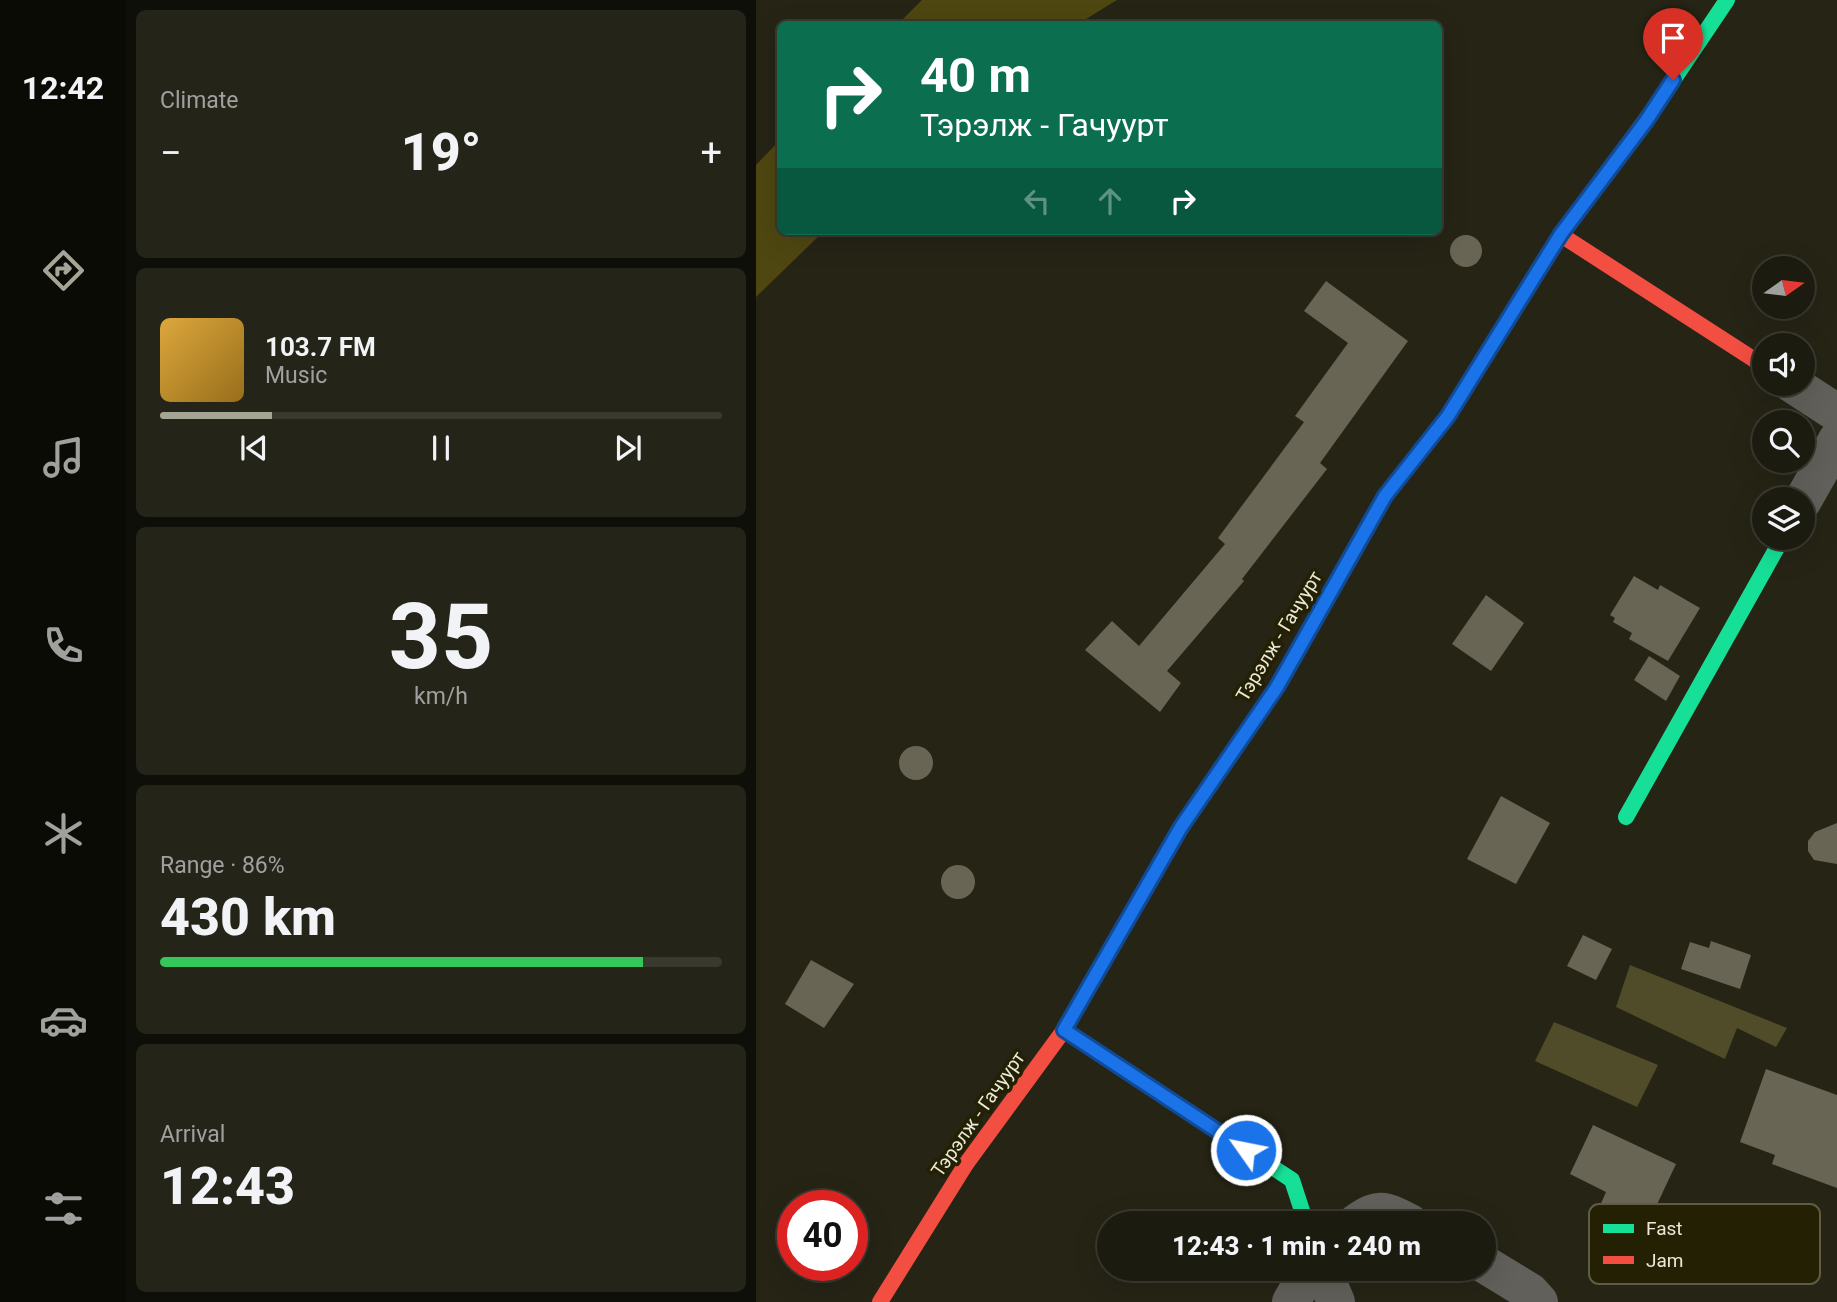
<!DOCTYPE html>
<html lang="en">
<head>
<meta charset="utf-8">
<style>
  body { margin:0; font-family:Roboto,sans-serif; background:#252419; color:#f1f3f6; height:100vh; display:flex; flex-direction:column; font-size:26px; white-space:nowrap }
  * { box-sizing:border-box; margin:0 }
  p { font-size:23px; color:#a0a19f }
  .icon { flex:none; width:38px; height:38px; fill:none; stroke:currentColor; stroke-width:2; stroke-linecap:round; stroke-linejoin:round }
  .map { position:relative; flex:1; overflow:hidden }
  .details { display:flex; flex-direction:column; gap:10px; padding:10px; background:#0f0f09; width:630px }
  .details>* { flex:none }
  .hud { position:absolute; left:21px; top:21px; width:665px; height:214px; border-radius:10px; box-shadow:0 7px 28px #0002,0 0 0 2px #3a3930; background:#0b6e4f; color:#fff; overflow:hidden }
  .needle { width:46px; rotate:76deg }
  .controls { position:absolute; left:996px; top:256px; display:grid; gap:14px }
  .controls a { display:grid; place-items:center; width:63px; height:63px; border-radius:50%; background:#1c1b10; box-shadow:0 7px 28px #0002,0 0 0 2px #3a3930; font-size:35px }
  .speed { position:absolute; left:21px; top:1190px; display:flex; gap:14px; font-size:35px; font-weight:700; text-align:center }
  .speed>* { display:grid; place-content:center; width:91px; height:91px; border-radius:50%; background:#1c1b10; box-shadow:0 7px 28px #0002,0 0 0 2px #3a3930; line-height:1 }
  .speed .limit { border:10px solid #d22; background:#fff; color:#111 }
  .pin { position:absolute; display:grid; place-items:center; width:60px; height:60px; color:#fff; margin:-72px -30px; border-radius:50% 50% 50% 0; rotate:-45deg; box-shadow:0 0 7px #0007 }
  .pin .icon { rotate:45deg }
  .me { position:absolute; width:77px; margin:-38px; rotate:303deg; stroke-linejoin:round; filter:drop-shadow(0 0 5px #0008) }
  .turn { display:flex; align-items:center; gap:24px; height:147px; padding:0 28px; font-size:32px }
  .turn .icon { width:91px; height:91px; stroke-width:2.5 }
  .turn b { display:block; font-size:49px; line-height:60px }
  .lanes { display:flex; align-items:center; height:66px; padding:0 28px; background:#0003; justify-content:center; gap:35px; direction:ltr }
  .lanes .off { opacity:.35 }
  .big { font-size:52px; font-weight:800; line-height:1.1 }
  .details .tile { flex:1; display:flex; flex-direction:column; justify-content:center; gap:10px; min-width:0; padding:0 24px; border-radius:10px; background:#252419 }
  .details .dial { align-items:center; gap:0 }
  .dial b { font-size:91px; line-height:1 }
  .song { display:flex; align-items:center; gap:21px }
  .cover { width:84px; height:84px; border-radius:10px; background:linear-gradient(135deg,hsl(40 70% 55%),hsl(40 70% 35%)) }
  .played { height:7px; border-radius:4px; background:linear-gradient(90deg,#a6a494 20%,#3a3930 20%) }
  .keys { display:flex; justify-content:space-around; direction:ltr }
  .heat { display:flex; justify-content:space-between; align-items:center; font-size:38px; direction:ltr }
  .charge { height:10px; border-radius:5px; background:linear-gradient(90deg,#34c759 86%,#3a3930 0) }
  .trip { position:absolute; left:341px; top:1211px; width:399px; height:70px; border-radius:35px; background:#1c1b10; box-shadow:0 7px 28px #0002,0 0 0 2px #3a3930; font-weight:800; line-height:70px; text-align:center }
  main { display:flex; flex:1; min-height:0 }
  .menu { display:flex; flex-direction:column; width:126px; justify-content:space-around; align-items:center; background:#0b0b06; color:#a0a19f }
  .menu .icon { width:49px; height:49px }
  .menu .selected { color:#a6a494 }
  .menu b { font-size:32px; color:#f1f3f6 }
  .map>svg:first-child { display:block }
  .green { fill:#504c2a }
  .water { fill:#4f4711 }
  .building { fill:#686554 }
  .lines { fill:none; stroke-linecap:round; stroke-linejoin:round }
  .street { stroke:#61605a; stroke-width:38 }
  .fast { stroke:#16e098; stroke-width:16 }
  .jam { stroke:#f24e42; stroke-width:16 }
  .route-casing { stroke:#114b97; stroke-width:18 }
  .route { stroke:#1a73e8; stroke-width:12 }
  .labels { text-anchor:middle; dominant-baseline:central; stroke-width:7; stroke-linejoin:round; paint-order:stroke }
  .street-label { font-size:19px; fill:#ebe9d8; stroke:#242004 }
  .key { fill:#242004; stroke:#605c44; stroke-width:2 }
  .key-label { font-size:19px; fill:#ebe9d8 }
</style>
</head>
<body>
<main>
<nav class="menu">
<b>12:42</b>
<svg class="icon selected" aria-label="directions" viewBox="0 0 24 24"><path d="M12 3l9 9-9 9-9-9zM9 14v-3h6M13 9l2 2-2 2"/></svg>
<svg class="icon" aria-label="music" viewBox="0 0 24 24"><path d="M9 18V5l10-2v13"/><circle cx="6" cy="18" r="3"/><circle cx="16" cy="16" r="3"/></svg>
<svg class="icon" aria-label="phone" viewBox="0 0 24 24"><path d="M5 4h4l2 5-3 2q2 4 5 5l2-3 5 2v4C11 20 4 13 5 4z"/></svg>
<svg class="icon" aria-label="climate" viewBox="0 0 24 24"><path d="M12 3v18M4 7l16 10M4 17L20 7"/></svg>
<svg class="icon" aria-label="car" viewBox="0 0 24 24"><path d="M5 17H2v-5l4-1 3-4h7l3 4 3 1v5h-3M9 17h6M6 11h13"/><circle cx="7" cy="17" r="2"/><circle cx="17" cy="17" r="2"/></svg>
<svg class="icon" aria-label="filters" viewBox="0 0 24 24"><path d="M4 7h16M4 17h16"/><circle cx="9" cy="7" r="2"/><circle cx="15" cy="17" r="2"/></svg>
</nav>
<section class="details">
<div class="tile"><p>Climate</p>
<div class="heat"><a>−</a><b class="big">19°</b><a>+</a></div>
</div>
<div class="tile">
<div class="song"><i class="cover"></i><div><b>103.7 FM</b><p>Music</p></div></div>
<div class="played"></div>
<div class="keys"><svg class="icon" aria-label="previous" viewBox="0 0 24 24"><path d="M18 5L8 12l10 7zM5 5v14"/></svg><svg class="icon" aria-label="pause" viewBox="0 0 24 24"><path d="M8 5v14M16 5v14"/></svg><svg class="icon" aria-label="next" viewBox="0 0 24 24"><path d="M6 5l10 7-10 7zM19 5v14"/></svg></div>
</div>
<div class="tile dial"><b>35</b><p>km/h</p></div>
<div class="tile"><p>Range · 86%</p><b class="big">430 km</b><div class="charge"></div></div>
<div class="tile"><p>Arrival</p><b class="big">12:43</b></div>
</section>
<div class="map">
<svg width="1081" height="1302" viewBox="0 0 1081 1302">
  <rect width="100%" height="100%" fill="#262415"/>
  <g class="green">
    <polygon points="874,965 1031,1028 1020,1047 981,1028 969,1059 860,1007"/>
    <polygon points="798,1022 902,1065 881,1107 779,1061"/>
  </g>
  <g class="water">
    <polygon points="166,0 361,0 322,24 142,24"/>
    <polygon points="24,140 24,231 68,231 0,297 0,165"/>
  </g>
  <g class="building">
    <circle cx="710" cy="251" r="16"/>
    <polygon points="570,281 652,341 564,463 571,469 486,579 488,581 411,671 425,683 404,712 329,650 356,621 383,646 469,544 462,538 548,422 539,416 592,343 548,311"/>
    <polygon points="878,576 902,590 904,585 944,608 912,661 873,639 876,633 857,622 859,618 854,615"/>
    <polygon points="730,595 768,623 735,671 696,644"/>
    <polygon points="893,656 924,676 910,701 878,680"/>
    <circle cx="160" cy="763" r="17"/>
    <polygon points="745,796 794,823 760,884 711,859"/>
    <polygon points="1081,823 1081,864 1058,860 1052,851 1052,841 1059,832"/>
    <circle cx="202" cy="882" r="17"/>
    <polygon points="827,935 856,949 840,980 811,966"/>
    <polygon points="955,941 995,955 984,989 925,969 934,942 953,948"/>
    <polygon points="55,960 98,984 68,1028 29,1004"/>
    <polygon points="1010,1069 1081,1095 1081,1188 1016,1164 1019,1155 984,1142"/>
    <polygon points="837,1125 920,1164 889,1230 843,1208 850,1192 814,1174"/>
  </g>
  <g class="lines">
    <g class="street">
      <polyline points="1035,383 1081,413"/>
      <polyline points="1046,502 1081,440"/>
      <path d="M 600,1223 C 623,1205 630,1211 654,1223"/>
      <polyline points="728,1264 774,1292 783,1302"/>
      <polyline points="566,1269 580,1302"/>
      <polyline points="535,1302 554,1269"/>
    </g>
    <g class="fast">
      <polyline points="899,107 971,0"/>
      <polyline points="870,817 1027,537"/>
      <polyline points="423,831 521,687 582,580"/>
      <polyline points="308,1030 536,1180 550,1223"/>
    </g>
    <g class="jam">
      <polyline points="805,235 1008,366"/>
      <polyline points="582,580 629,496 692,416 805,235 899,107"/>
      <polyline points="124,1302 210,1164 308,1030 423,831"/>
    </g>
  </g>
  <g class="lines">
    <g class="route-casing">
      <polyline id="route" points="490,1150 308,1030 425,827 521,687 629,496 692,416 805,234 890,121 917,80"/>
    </g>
    <use href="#route" class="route"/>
  </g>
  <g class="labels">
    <g class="street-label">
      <text transform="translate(523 636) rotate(-59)">Тэрэлж - Гачуурт</text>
      <text transform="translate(222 1114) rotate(-55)">Тэрэлж - Гачуурт</text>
    </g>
  </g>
  <rect x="833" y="1204" width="231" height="80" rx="10" class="key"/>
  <rect x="847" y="1224" width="31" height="9" fill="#16e098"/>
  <rect x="847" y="1256" width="31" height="8" fill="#f24e42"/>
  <g class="key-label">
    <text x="890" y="1235">Fast</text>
    <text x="890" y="1267">Jam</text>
  </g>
</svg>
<div class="controls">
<a><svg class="needle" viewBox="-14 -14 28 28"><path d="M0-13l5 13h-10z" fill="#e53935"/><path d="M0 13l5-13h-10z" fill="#a0a19f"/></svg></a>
<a><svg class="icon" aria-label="sound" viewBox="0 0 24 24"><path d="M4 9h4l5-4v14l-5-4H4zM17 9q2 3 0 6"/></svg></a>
<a><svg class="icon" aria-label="search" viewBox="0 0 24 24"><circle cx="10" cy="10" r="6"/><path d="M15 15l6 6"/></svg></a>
<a><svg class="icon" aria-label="layers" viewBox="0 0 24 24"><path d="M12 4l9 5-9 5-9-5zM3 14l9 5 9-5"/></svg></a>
</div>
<div class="speed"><div class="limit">40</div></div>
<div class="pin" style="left:917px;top:80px;background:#d93025"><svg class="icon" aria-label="arrive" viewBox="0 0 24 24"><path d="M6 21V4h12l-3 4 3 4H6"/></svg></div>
<svg class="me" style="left:490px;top:1150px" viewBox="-20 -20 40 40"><circle r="17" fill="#1a73e8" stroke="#fff" stroke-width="3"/><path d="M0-11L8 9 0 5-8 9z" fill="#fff"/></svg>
<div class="trip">12:43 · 1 min · 240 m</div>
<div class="hud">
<div class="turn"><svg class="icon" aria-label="right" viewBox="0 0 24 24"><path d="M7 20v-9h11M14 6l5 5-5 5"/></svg><div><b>40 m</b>Тэрэлж - Гачуурт</div></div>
<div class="lanes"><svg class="icon off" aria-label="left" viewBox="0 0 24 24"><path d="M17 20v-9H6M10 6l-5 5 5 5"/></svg><svg class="icon off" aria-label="ahead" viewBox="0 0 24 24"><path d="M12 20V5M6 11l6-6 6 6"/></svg><svg class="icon" aria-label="right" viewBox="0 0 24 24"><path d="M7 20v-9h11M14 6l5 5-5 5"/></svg></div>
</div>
</div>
</main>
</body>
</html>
